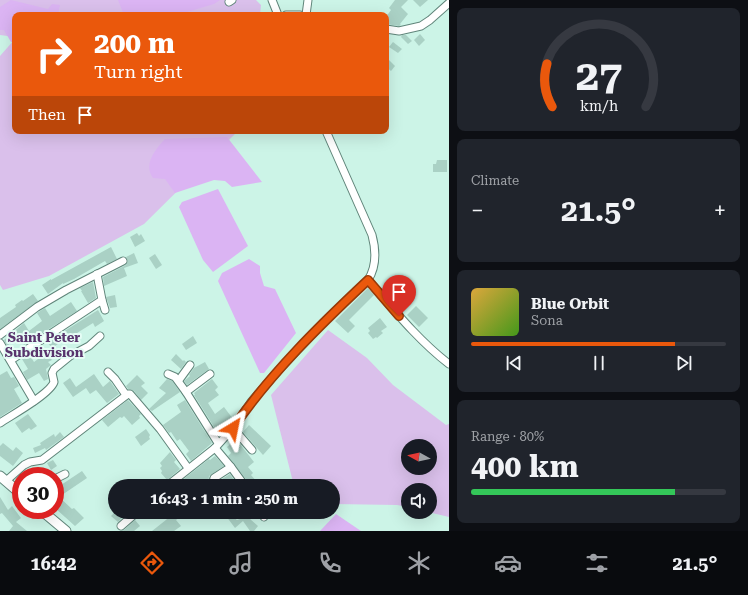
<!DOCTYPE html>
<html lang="en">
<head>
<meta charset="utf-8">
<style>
  body { margin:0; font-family:"Roboto Serif",serif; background:#20242c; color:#f1f3f6; height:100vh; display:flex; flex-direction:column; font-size:15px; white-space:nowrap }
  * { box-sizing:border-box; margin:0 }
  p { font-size:13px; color:#9ea1a6 }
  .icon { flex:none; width:22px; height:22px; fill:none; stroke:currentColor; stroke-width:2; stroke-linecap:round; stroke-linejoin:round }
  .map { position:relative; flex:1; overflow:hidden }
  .details { display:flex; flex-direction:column; gap:8px; padding:8px; background:#0d0f14; width:299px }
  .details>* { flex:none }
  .top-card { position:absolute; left:12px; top:12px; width:377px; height:122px; border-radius:8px; box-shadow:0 4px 16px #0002; background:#ea580c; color:#fff; overflow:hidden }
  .needle { width:26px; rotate:278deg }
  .controls { position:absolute; left:401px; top:439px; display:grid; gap:8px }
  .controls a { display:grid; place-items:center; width:36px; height:36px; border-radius:50%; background:#171b24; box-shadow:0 4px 16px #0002; font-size:20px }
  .speed { position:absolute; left:12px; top:467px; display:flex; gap:8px; font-size:20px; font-weight:700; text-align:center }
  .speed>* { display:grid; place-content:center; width:52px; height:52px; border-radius:50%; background:#171b24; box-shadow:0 4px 16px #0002; line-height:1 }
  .speed .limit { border:6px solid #d22; background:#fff; color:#111 }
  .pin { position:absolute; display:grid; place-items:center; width:34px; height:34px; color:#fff; margin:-41px -17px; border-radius:50% 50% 50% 0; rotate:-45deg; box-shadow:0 0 4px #0007 }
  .pin .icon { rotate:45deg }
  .me { position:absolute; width:44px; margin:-22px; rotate:35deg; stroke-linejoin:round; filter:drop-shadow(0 0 3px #0008) }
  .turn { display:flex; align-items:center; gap:14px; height:84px; padding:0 16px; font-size:18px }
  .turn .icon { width:52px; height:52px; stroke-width:2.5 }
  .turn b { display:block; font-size:28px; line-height:34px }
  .then { display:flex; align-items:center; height:38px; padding:0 16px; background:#0003; gap:8px; font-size:15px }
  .big { font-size:30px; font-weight:700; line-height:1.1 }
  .details .tile { flex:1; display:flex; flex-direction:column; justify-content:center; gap:6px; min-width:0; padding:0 14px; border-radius:8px; background:#20242c }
  .details .dial { align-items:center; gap:0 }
  .dial svg { height:104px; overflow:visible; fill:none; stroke:#363941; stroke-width:7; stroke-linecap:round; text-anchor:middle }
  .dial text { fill:#f1f3f6; stroke:none }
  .song { display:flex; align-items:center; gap:12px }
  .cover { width:48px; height:48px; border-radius:6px; background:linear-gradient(135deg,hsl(40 70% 55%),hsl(100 70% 35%)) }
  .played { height:4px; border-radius:2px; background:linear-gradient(90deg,#ea580c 80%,#363941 80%) }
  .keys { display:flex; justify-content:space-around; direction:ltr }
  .heat { display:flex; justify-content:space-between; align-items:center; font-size:22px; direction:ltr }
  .charge { height:6px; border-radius:3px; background:linear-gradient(90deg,#34c759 80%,#363941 0) }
  .trip { position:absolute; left:108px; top:479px; width:232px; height:40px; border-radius:20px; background:#171b24; box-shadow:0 4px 16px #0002; font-weight:700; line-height:40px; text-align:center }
  .dock { display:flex; height:64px; justify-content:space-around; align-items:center; background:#090b0e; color:#9ea1a6 }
  .dock .icon { width:28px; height:28px }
  .dock .current { color:#ea580c }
  .dock b { font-size:18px; color:#f1f3f6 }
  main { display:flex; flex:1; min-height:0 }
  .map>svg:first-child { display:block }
  .green { fill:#dac0eb; fill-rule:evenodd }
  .water { fill:#dbb4f3 }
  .building { fill:#aad1c5 }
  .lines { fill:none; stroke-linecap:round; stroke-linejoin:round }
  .minor-casing { stroke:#60857a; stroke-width:9 }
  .major-casing { stroke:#60857a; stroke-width:11 }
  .minor { stroke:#fff; stroke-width:7 }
  .major { stroke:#fff; stroke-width:9 }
  .route-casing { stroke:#983908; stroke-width:10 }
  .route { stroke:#ea580c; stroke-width:7 }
  .labels { text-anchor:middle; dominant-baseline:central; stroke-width:4; stroke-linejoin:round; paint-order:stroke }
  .neighbourhood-label { font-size:13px; font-weight:bold; fill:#59346d; stroke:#e5fdf5 }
</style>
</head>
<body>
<main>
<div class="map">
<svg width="449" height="531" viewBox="0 0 449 531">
  <rect width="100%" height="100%" fill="#ccf4e7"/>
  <g class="green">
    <polygon points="0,0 256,0 261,5 260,15 15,15 15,37 0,35"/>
    <polygon points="15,39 15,131 238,131 144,224 49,276 3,290 0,285 0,56"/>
    <path d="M 328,330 L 367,358 L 393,385 L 446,425 L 449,424 L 449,517 L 428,512 L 430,512 L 430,490 L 408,490 L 408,507 L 397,505 L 333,504 L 333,486 L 294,486 L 271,395 ZM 408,446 L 430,446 L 430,468 L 408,468 Z"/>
  </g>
  <g class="water">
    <polygon points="11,0 48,9 52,4 60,5 58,15 15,15 15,42 11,42 4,30 0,30 0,7"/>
    <polygon points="118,0 220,0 214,4 177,15 124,15"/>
    <path d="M 227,137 L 262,182 L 232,187 L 225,181 L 214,180 L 175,193 L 165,179 L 153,178 C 143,164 155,150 165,139 Z"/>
    <polygon points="218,189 248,246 213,272 203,260 179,207 182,202"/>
    <polygon points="249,259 260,266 260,273 264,286 275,289 296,333 264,373 260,373 218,281 222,273"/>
    <polygon points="336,514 361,531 320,531"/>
  </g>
  <g class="building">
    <polygon points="395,0 408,0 401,7 408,14 400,24 401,25 399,26 386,24 386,17 391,10 389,8"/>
    <polygon points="413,0 428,0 420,7"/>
    <polygon points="420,34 425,40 419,46 414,40"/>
    <polygon points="402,35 406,35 412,41 408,44 401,37"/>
    <polygon points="393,42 402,49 398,53 389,47"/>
    <polygon points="389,60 395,66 391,71 386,67 386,64"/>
    <polygon points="437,160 447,160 447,172 433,172 433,164 436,164"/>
    <polygon points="137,233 139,236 141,234 145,241 135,247 130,237"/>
    <polygon points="111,247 117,259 107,264 105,261 74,279 63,284 63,283 48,294 42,285 51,279 51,280"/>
    <polygon points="134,253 138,263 124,268 127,276 104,286 103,277 126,265 128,261 126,257"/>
    <polygon points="155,254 162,265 156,269 149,258"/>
    <polygon points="93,282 96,298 88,303 81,291 82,291 80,288"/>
    <polygon points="368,288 374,295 349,320 355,326 348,333 335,321"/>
    <polygon points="33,294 38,301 0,329 0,318 16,307 15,305 22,300 23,301"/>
    <polygon points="115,295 117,307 110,308 106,297"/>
    <polygon points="71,302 77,311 24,345 19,337 7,346 4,340 24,323 29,331 42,321 37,313 45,308 50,316"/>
    <polygon points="416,306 428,318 419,327 407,315"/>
    <polygon points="98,310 104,321 95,327 93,323 77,333 78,334 70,339 68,337 52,348 47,342"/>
    <polygon points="380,318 387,327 381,331 383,333 377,338 376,337 373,339 368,333 370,331 368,328"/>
    <polygon points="193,336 197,343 186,350 182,344"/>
    <polygon points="46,353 52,360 48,362 51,365 46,369 48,379 44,381 39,373 27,380 23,372 28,369 22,359 29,354 34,362"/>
    <polygon points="176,354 183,361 184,360 186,362 181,369 171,360"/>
    <polygon points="205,362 209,369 187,385 184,381 190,376 189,375 194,368"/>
    <polygon points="7,371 11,378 14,377 19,386 14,389 22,403 0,417 0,375"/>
    <polygon points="94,374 103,387 110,381 119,394 107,403 96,390 90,394 86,388 73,397 63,383 70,378 76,387"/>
    <polygon points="137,375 145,383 141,386 148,393 141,400 134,391 128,389 126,386"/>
    <polygon points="167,379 172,381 180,392 152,411 149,409 166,393 159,388"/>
    <polygon points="212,379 218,387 215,390 219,395 208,403 215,414 224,407 233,419 223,431 219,435 194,395 195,395 194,393"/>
    <polygon points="128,400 141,414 139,416 140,418 132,425 124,416 122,418 120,417 108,427 102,420"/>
    <polygon points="185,400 212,443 191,461 186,454 189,451 180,439 177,441 171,432 169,433 163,425 181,412 177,405"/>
    <polygon points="28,414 37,426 31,430 29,428 22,433 15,423"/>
    <polygon points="249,425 271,446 263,455 243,432"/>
    <polygon points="146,429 150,435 149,437 150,439 141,446 135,437"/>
    <polygon points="60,432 64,437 46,450 45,448 35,453 33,448 41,445 40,443 54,434 55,437"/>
    <polygon points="236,439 254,462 248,467 253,473 251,475 257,482 255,484 256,486 250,486 249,483 228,456 231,453 227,447"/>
    <polygon points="3,443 13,451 16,447 23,453 13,466 0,456 0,446"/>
    <polygon points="170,452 176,460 174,462 180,469 167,480 161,473 162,471 160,468 162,466 160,463"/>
    <polygon points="215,456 224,466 209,476 208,483 210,486 203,486 199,480 189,486 175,486 209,459 210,460"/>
    <polygon points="53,460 57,466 51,470 47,463"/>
    <polygon points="82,471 87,478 59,497 72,509 74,508 84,518 75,526 55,508 55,494 56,494 63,487 61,485"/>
    <polygon points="230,474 236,483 232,486 230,486 227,482 221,486 219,481"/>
    <polygon points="0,497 8,510 12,506 21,518 16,522 27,531 9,531 13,526 2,513 0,514"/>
    <polygon points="115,512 118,512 123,517 118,522 111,516"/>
    <polygon points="143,512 158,512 149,519"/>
    <polygon points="176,512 186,512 176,520 181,526 174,531 152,531"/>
    <polygon points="223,512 230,512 231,515 237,520 243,518 248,512 256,512 257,514 250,519 258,526 254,531 250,531 243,521 235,528"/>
    <polygon points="135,520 140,526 134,531 119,531 124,530"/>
  </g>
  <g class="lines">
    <g class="minor-casing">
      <g id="minor">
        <polyline points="272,0 278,15"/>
        <polyline points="229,2 232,0"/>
        <polyline points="286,15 300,15"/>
        <polyline points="306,15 308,0"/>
        <polyline points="386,29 399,31 421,26 430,20 449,3"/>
        <path d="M 368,280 C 394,310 418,340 449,364"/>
        <polyline points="102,300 105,310"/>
        <polyline points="0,335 37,307 66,290 123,261"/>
        <polyline points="0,343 34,401"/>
        <polyline points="11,360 102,300 97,274"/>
        <polyline points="108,372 115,379 126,395"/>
        <polyline points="168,374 175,377 186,392"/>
        <polyline points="210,374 186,392 218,443"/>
        <polyline points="179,380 190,365"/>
        <path d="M 0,423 C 12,415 50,394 54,382 L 52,373 L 54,369 L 70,356 L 89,346 L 100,336"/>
        <polyline points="233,428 252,450"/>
        <polyline points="215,448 231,467 245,486"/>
        <polyline points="55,479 65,474"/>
        <polyline points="6,481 24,465 30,462 42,460 128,394 130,394 160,429 188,468"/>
        <path d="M 167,486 L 215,448 L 233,428 L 251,402 L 277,372 L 323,323 L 368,280 C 377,266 376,250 372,235 L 326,131"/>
        <polyline points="216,486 213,482 214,478 231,467"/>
        <polyline points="235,512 240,514 242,512"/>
        <polyline points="261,512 264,517"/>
        <polyline points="121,526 137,512"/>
      </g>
    </g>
    <g class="major-casing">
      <g id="major">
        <polyline points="0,476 21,494"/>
        <polyline points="41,510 66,531"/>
      </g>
    </g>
    <use href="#minor" class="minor"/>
    <use href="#major" class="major"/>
  </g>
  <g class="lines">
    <g class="route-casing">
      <path id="route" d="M 233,428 C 271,373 319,326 368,280 L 399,316"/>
    </g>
    <use href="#route" class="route"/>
  </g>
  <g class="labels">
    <g class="neighbourhood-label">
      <text x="44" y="337">Saint Peter<tspan x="44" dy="15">Subdivision</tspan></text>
    </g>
  </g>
</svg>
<div class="controls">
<a><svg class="needle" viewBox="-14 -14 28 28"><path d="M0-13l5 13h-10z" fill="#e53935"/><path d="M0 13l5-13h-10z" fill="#9ea1a6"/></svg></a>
<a><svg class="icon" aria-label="sound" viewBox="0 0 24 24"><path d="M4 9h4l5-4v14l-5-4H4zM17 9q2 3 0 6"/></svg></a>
</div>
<div class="speed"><div class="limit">30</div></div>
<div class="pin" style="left:399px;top:316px;background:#d93025"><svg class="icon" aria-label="arrive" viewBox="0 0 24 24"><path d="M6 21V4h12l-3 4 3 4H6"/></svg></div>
<svg class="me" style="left:233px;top:428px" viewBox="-20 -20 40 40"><path d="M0-17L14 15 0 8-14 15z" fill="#ea580c" stroke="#fff" stroke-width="4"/></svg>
<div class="trip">16:43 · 1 min · 250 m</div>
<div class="top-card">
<div class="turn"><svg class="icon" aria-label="right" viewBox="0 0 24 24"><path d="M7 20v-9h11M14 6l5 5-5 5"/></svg><div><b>200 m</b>Turn right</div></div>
<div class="then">Then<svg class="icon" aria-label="arrive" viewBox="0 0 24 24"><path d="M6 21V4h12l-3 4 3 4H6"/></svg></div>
</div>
</div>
<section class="details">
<div class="tile dial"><svg viewBox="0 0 100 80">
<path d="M14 69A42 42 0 1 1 86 69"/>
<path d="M14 69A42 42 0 0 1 10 36" stroke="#ea580c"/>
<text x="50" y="56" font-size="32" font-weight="700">27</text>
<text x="50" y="72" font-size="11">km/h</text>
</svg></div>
<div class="tile"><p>Climate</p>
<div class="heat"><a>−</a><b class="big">21.5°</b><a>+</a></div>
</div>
<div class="tile">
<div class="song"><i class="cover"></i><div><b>Blue Orbit</b><p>Sona</p></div></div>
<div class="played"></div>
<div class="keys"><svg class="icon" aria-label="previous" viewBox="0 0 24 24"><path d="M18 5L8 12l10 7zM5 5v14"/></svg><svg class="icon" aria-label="pause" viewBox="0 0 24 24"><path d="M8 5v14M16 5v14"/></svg><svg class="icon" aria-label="next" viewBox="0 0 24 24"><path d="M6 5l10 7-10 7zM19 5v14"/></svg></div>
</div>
<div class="tile"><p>Range · 80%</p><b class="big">400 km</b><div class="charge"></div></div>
</section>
</main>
<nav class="dock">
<b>16:42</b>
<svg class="icon current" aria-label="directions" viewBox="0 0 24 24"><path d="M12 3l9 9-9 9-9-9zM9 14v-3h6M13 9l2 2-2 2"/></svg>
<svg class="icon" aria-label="music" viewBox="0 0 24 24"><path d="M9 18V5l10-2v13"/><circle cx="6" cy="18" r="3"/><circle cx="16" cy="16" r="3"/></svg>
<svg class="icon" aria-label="phone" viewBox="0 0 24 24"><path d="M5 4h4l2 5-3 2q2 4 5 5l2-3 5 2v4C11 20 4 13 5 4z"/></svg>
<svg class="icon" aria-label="climate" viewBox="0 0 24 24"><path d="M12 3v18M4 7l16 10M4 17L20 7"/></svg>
<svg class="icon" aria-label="car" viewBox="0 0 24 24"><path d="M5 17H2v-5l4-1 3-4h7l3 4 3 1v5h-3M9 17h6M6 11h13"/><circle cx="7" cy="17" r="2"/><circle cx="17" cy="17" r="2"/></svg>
<svg class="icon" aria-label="filters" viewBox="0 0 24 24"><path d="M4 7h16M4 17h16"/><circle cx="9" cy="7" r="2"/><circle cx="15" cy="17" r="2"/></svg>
<b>21.5°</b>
</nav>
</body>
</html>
